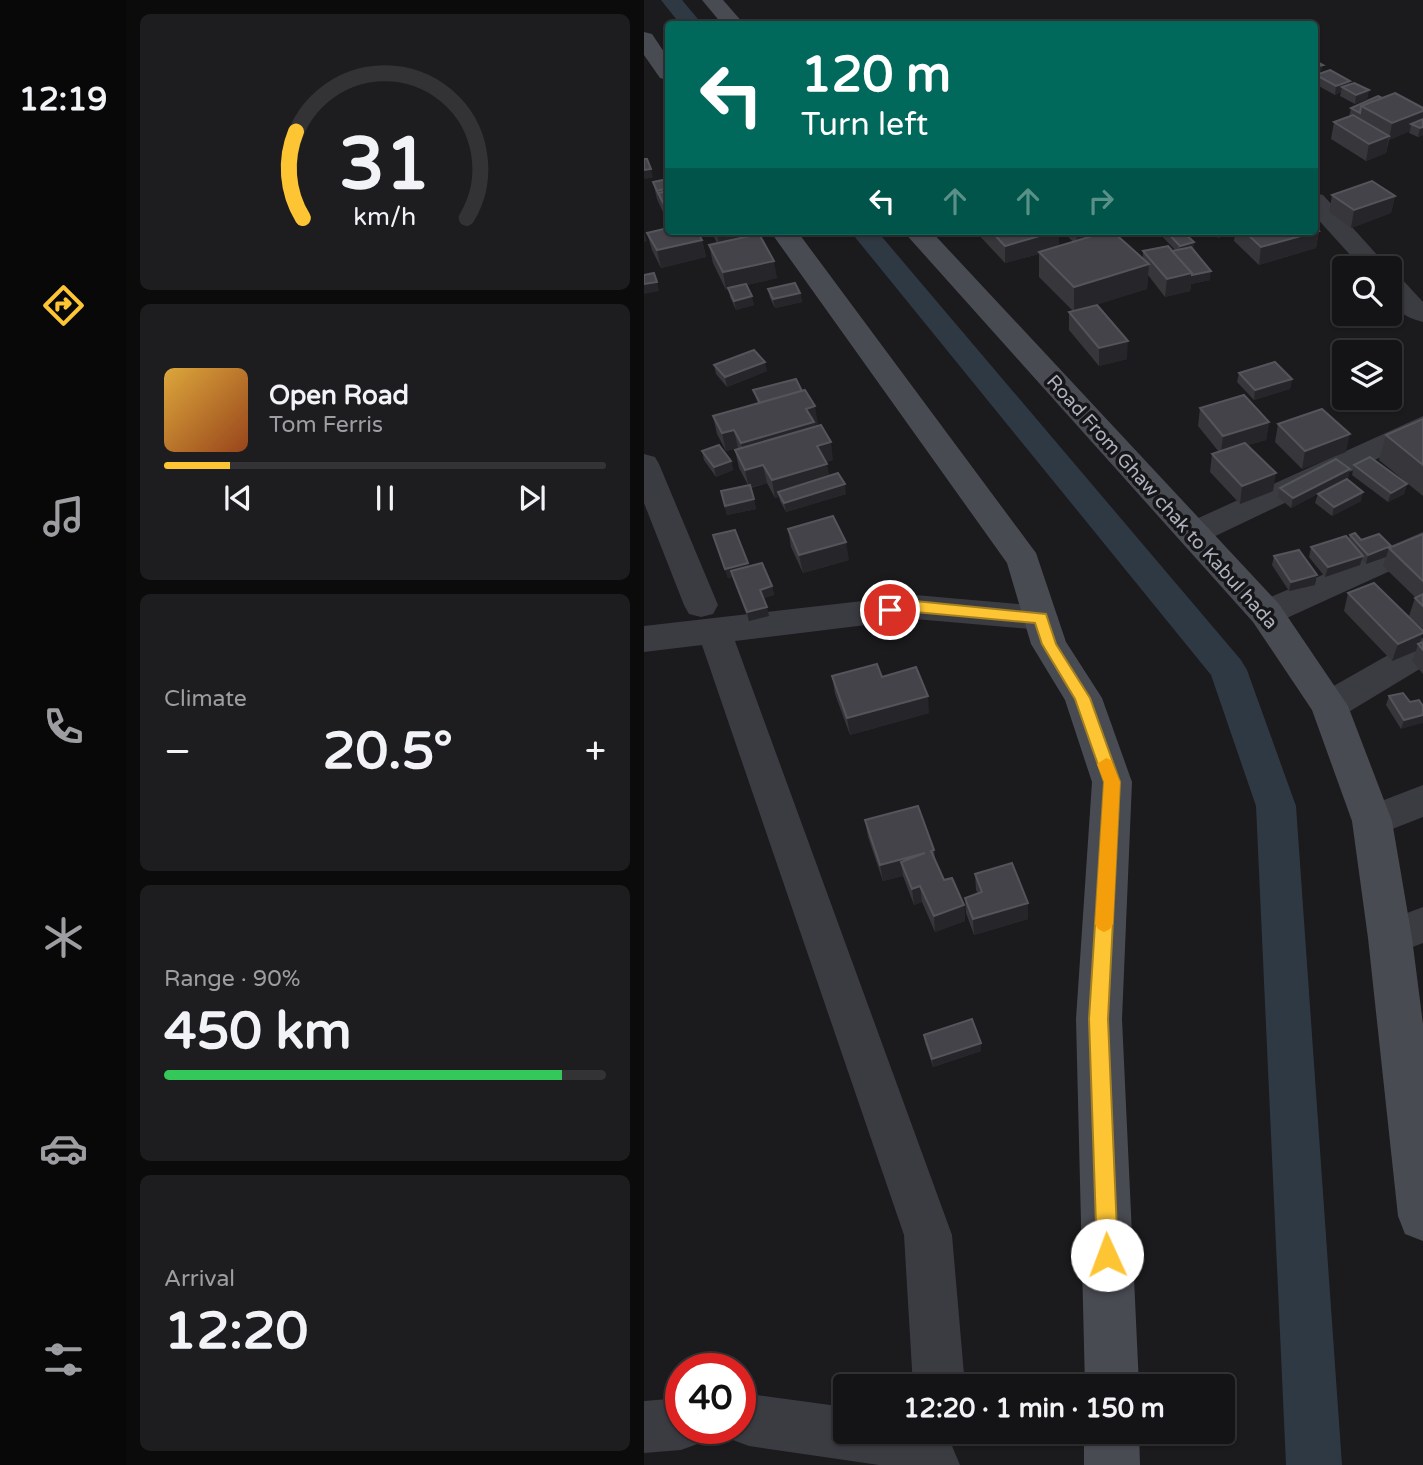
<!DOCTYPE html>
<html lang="en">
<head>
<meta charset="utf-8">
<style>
  body { margin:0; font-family:"Varela Round",sans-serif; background:#1d1d1f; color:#f1f3f6; height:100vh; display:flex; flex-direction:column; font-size:26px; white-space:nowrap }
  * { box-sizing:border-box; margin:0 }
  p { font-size:23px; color:#9d9ea1 }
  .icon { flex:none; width:38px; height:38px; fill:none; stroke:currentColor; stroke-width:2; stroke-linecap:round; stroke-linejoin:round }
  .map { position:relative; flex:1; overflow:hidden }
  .details { display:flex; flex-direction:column; gap:14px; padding:14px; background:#0b0b0c; width:518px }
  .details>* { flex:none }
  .hud { position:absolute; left:21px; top:21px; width:653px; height:214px; border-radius:7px; box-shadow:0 2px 5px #0004,0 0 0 2px #333335; background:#00695c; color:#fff; overflow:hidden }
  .fabs { position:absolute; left:688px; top:256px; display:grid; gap:14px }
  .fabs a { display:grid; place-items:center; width:70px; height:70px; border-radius:7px; background:#141416; box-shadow:0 2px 5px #0004,0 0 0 2px #333335; font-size:35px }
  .speed { position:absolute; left:21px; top:1353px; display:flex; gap:14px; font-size:35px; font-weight:700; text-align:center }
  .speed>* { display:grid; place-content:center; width:91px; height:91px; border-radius:50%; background:#141416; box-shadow:0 2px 5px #0004,0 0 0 2px #333335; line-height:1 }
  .speed .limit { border:10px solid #d22; background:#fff; color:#111 }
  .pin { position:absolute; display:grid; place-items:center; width:60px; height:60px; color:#fff; margin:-30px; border:4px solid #fff; border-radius:50%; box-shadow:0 2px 7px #0007 }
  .me { position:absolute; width:77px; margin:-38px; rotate:358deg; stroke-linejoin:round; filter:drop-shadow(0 0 5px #0008) }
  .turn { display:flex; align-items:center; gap:24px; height:147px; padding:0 21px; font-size:32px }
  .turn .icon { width:91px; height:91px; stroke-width:2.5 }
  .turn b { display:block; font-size:49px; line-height:60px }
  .lanes { display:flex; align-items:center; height:66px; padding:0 21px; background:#0003; justify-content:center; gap:35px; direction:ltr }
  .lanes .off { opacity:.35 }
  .big { font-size:52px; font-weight:800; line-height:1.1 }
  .details .tile { flex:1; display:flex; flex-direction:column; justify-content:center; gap:10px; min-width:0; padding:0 24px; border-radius:10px; background:#1d1d1f }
  .details .dial { align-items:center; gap:0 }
  .dial svg { height:182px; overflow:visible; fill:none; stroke:#333335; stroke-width:7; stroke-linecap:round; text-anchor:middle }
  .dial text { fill:#f1f3f6; stroke:none }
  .song { display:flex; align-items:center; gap:21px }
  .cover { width:84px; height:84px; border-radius:10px; background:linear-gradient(135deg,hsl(40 70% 55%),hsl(20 70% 35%)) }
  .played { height:7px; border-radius:4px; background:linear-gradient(90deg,#fdc533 15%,#333335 15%) }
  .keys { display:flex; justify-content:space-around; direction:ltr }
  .heat { display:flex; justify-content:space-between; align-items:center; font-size:38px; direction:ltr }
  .charge { height:10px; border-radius:5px; background:linear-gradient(90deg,#34c759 90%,#333335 0) }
  .trip { position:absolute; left:189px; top:1374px; width:402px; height:70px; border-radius:7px; background:#141416; box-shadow:0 2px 5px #0004,0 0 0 2px #333335; font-weight:800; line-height:70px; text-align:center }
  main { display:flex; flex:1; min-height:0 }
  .dock { display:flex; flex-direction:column; width:126px; justify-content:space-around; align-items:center; background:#080809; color:#9d9ea1 }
  .dock .icon { width:49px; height:49px }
  .dock .active { color:#fdc533 }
  .dock b { font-size:32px; color:#f1f3f6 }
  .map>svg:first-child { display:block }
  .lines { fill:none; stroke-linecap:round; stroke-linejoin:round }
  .canal { fill:#2f3943; fill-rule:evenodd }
  .street { fill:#3b3c42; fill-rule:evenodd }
  .secondary { fill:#494b53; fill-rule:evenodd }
  .wall { fill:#37363b }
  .shaded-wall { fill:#262529 }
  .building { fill:#434349; stroke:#54555b; stroke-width:2 }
  .route { fill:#fdc533; stroke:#a48021; stroke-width:2 }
  .slow { fill:#f59e0b }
  .labels { text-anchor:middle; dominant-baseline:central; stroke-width:7; stroke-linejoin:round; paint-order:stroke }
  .street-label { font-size:19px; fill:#acb1bd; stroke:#161518 }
</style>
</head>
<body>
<main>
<nav class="dock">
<b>12:19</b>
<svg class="icon active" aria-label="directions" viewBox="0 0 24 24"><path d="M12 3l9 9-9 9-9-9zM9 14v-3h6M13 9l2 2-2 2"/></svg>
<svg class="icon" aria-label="music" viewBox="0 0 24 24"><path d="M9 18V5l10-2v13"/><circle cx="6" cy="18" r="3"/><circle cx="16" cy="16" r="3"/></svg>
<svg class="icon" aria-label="phone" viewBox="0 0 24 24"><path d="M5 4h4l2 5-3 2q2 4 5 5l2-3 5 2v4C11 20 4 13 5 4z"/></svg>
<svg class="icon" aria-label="climate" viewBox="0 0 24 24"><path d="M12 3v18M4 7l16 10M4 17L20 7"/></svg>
<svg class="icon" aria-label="car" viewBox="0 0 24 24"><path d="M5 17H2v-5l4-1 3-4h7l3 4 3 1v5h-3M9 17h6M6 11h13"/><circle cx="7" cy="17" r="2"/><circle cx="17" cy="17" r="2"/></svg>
<svg class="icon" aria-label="filters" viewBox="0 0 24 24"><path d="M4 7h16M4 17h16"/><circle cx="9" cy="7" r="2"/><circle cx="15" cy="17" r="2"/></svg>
</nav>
<section class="details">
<div class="tile dial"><svg viewBox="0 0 100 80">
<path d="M14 69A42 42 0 1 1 86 69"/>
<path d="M14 69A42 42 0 0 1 11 31" stroke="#fdc533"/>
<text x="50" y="56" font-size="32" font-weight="700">31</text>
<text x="50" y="72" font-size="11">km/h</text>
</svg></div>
<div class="tile">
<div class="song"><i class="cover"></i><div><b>Open Road</b><p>Tom Ferris</p></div></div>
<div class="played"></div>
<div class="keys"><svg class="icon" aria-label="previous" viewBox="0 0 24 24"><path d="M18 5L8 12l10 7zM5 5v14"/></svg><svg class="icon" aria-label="pause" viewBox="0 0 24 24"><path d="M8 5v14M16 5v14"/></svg><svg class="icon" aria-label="next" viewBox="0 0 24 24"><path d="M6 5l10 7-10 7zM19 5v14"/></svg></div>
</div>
<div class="tile"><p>Climate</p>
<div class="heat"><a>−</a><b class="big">20.5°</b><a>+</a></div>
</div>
<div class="tile"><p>Range · 90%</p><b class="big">450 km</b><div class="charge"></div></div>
<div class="tile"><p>Arrival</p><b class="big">12:20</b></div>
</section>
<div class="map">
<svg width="779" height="1465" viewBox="0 0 779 1465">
  <rect width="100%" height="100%" fill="#1b1a1d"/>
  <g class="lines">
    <g class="canal">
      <polygon points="17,0 38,0 58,24 36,24"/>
      <polygon points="206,231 233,231 597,660 603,670 652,806 698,1465 642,1465 612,806 567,675"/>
    </g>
    <g class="street">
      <polygon points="670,193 679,195 745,268 718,268 670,215"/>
      <path d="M 746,274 L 755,276 L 779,302 L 779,322 C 750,315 744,301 746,274 Z"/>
      <polygon points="779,416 779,437 561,541 550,544 539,541 534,533 539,525"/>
      <polygon points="0,454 11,457 15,464 74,605 69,614 57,617 45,614 40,605 0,503"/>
      <polygon points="779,532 779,556 634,622 622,625 610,622 605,613 610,604"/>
      <polygon points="271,595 397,606 409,609 414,618 409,627 397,630 271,619 91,641 308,1235 321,1386 269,1386 260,1235 58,645 0,652 0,626"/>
      <polygon points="779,638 779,667 698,716 685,720 672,716 667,706 672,696 767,642"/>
      <polygon points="779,785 779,817 728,837 714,832 709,821 714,810"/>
      <polygon points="779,907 779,943 746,956 731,951 725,938 731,925"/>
      <polygon points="105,1394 201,1407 201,1432 280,1432 308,1446 316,1465 235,1465 105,1446 86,1439 82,1428 96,1428 96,1397"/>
      <polygon points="37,1398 37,1428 62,1428 56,1443 37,1450 0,1453 0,1401"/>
    </g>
    <g class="secondary">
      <polygon points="58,0 79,0 100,24 78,24"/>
      <polygon points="0,32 8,34 24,58 24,80 16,78 0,55"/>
      <polygon points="126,231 153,231 392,553 422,642 458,698 488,782 478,1019 495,1386 441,1386 432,1019 448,782 421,700 387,644 363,563"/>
      <polygon points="259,231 287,231 635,604 704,706 748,821 768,938 779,1024 779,1241 761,1234 754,1216 724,938 708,821 668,710 609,622"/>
      <polygon points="440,1432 495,1432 496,1465 440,1465"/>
    </g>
  </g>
  <g class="wall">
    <polygon points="672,75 725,90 723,99 711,104 696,96 697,92 691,95 671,84"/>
    <polygon points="738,98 779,108 779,135 774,137 765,133 766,131 745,140 742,153 722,161 687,139 690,122 705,117 707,108"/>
    <polygon points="24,179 24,222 18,210 13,199 9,182"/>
    <polygon points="688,195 751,196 747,213 707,228 685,212"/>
    <polygon points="24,231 62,231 63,233 55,235 58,240 62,257 17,268 8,250 3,233"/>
    <polygon points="67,231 114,231 133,278 103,285 110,305 92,310 86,297 85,289 82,290 69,263 65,245 73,243"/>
    <polygon points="331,231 415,231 415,246 429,242 419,231 480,231 471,234 499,259 499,251 531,250 513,231 538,231 550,242 549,250 566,280 547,284 546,291 521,297 504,275 503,289 447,306 483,359 455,366 425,330 425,312 429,311 395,277 395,254 361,263"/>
    <polygon points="567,231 675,231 672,248 615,265 590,241 591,233 574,238"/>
    <polygon points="124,289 156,293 158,302 131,308 126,298"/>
    <polygon points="70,365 123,371 83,387 72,374"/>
    <polygon points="595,373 648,379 646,389 610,400 593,382"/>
    <polygon points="109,390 174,424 171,425 171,427 189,460 182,462 185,476 202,494 142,512 136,501 135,497 131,498 123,483 107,488 112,509 83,515 77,491 104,485 95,468 91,450 95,449 94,448 82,451 73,434 69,416 114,404"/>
    <polygon points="556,408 625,422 622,440 604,445 629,491 596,504 566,472 568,454 575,452 554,426"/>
    <polygon points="779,419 779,496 735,460 742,435"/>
    <polygon points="634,424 702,452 658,469 631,442"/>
    <polygon points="58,451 87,461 89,470 72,477 60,460"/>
    <polygon points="710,465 763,484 760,494 744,502 708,475"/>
    <polygon points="706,469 704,478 647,508 634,497 636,488"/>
    <polygon points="674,494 717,501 688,516 671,503"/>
    <polygon points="144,529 205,560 159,573 147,547"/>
    <polygon points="779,534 779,629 765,616 771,598 772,598 739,566 742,557 722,564 718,560 716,565 681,577 665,557 667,547 704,539 706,535 717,540 747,546"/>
    <polygon points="69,535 128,586 130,595 119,598 125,616 105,621 88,577 84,578"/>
    <polygon points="630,556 671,585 645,591 628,565"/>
    <polygon points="704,593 776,643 779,642 779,674 768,661 772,651 748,661 700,611"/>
    <polygon points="188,676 238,677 285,713 206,735 191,694"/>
    <polygon points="745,696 766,702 779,706 757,729 742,705"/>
    <polygon points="221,820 290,850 291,859 300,880 320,905 321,921 291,932 278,902 270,905 259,876 239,881 224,837"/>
    <polygon points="331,874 384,919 330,935 322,913 321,898 334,894 332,890"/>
    <polygon points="280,1035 337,1051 289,1067 281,1043"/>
  </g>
  <g class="shaded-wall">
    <polygon points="679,65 677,73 670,76 670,67"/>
    <polygon points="706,81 705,89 698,87 697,92 691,95 692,86"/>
    <polygon points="725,90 723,99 711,104 712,95"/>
    <polygon points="779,111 779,123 767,124 766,131 745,140 748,123"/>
    <polygon points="779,127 779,135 774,137 776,128"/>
    <polygon points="745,136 742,153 722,161 725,144"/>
    <polygon points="7,169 9,178 0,179 0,170"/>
    <polygon points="24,188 24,206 14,193 17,208 13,191"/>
    <polygon points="751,196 747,213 707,228 710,210"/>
    <polygon points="33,231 62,231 63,233 35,240"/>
    <polygon points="88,231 114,231 116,243 76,252 73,234"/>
    <polygon points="413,231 415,231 415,248 395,252 395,254 361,263 361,246"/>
    <polygon points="433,231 480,231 432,244"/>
    <polygon points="575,231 591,231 591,233 574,238"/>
    <polygon points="675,231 672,248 615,265 617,247"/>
    <polygon points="0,232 3,241 0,242"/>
    <polygon points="58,240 62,257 17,268 13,250"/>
    <polygon points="550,242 549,251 536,255 536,246"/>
    <polygon points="130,261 133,278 82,290 79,272"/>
    <polygon points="505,264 503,289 430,312 430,287"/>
    <polygon points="567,271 566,280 547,284 546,291 521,297 523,279 548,273"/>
    <polygon points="13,282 15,291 0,294 0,284"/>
    <polygon points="156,293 158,302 131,308 129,299"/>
    <polygon points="108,296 110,305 92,310 90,301"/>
    <polygon points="484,341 483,359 455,366 455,348"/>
    <polygon points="121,362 123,371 83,387 81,377"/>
    <polygon points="648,379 646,389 610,400 611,390"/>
    <polygon points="171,406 174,424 171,425 173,440 101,461 97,443 162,409"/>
    <polygon points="625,422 622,440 577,453 579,436"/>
    <polygon points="90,430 94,448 82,451 78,433"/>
    <polygon points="706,434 702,452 658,469 661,451"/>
    <polygon points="187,442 189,460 176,464 173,446"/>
    <polygon points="87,461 89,470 72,477 70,467"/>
    <polygon points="183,464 186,482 134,492 135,497 131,498 128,480"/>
    <polygon points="119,465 123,483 105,488 101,470"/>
    <polygon points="706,469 704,478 647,508 649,498"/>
    <polygon points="632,473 629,491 596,504 598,486"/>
    <polygon points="201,484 202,494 142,512 140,503"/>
    <polygon points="763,484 760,494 744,502 747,493"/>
    <polygon points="719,492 717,501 688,516 690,507"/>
    <polygon points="110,499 112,509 83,515 81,506"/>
    <polygon points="202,542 205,560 159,573 155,555"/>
    <polygon points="747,546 745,548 742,557 722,564 724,555"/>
    <polygon points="719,556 716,565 681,577 684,567"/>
    <polygon points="104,563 106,572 87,571 88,577 84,578 81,569"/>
    <polygon points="673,575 671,585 645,591 647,582"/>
    <polygon points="128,586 130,595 118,599 116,590"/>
    <polygon points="123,607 125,616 105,621 103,612"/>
    <polygon points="779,633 775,646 774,644 772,651 748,661 754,644"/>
    <polygon points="284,696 285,713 206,735 203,718"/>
    <polygon points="779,715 779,723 757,729 760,720"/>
    <polygon points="281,853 257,862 259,876 239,881 236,865"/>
    <polygon points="276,886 278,902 270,905 268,889"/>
    <polygon points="384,903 384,919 330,935 329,919"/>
    <polygon points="320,905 321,921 291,932 290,916"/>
    <polygon points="337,1043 337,1051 289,1067 288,1059"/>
  </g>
  <g class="building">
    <polygon points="612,20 620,24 598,24"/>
    <polygon points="670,60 679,65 670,67"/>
    <polygon points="686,70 706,81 692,86 672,75"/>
    <polygon points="710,83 725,90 712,95 698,87"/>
    <polygon points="751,93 779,108 779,111 748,123 717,106"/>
    <polygon points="734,96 738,98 717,106 716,113 707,108"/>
    <polygon points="709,115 745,136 725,144 690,122"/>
    <polygon points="779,119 779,127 776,128 767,124"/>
    <polygon points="0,159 3,159 7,169 0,170"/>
    <polygon points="24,179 24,188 13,191 9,182"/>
    <polygon points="728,181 751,196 710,210 688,195"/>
    <polygon points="24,191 24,212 14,193"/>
    <polygon points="670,226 675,231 617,247 600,231 670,231"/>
    <polygon points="24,228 24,231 53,231 58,240 13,250 3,233"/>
    <polygon points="71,231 88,231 73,234"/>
    <polygon points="347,231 413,231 361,246"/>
    <polygon points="465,231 468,231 505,264 430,287 395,252"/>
    <polygon points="522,231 538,231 550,242 536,246"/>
    <polygon points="115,234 130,261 79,272 65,245"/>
    <polygon points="524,246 548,273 523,279 499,251"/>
    <polygon points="547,247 567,271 548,275 548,273 528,251"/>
    <polygon points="10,273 13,282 0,284 0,275"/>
    <polygon points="151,283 156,293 129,299 124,289"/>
    <polygon points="102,284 108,296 90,301 84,288"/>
    <polygon points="453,305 484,341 455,348 425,312"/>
    <polygon points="110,350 121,362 81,377 70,365"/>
    <polygon points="631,362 648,379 611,390 595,373"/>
    <polygon points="152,379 158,391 116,403 109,390"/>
    <polygon points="161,390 171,406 162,409 170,422 97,443 90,430 78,433 69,416"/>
    <polygon points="600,395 625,422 579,436 556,408"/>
    <polygon points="678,409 706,434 661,451 634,424"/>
    <polygon points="779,419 779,465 742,435"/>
    <polygon points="177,425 187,442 173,446 183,464 128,480 119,465 101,470 91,450"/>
    <polygon points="601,443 632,473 598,486 568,454"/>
    <polygon points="75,445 87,461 70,467 58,451"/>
    <polygon points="726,457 763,484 747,493 710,465"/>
    <polygon points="692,459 706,469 649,498 636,488"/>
    <polygon points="194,473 201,484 140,503 134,492"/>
    <polygon points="703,479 719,492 690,507 674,494"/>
    <polygon points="106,485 110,499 81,506 77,491"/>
    <polygon points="189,516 202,542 155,555 144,529"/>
    <polygon points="91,530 104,563 81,569 69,535"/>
    <polygon points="711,533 717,540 735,534 747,546 724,555 706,535"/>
    <polygon points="779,534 779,581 745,548"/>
    <polygon points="702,536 719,556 684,567 667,547"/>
    <polygon points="655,550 673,575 647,582 630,556"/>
    <polygon points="118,563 128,586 116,590 123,607 103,612 87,571"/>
    <polygon points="730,583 779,631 779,633 754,644 704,593"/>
    <polygon points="779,594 779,606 771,598"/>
    <polygon points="779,642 779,650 774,644"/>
    <polygon points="233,664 238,677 272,667 284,696 203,718 188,676"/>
    <polygon points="759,693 766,702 775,700 779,706 779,715 760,720 745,696"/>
    <polygon points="274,806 290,850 287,851 300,880 308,878 320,905 290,916 276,886 268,889 257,862 281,853 236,865 221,820"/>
    <polygon points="368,863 384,903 329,919 321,898 338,892 331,874"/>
    <polygon points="328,1019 337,1043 288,1059 280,1035"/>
  </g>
  <polygon class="route" points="271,601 402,614 412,644 446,698 476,782 464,1019 474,1255 471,1263 463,1266 456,1263 453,1255 445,1019 460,782 431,699 398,644 391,623 271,612 246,615 239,610 246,604"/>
  <polygon class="slow" points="462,758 467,760 476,782 469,924 466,929 460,932 454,929 451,924 460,782 453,764"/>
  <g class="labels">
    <g class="street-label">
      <text transform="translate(518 502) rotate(48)">Road From Ghaw chak to Kabul hada</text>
    </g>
  </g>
</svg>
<div class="fabs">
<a><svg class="icon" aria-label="search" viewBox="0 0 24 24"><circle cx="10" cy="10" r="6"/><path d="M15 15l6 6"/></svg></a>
<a><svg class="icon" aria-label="layers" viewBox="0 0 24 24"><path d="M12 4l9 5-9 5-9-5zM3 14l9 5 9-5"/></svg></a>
</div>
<div class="speed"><div class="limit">40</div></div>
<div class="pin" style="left:246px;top:610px;background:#d93025"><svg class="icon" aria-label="arrive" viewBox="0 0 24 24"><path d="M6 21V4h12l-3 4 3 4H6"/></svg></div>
<svg class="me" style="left:463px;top:1255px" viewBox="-20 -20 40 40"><circle r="19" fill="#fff"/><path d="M0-13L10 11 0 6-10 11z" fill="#fdc533"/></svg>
<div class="trip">12:20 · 1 min · 150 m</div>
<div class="hud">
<div class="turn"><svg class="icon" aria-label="left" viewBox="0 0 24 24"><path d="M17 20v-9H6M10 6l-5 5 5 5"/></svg><div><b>120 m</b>Turn left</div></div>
<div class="lanes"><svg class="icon" aria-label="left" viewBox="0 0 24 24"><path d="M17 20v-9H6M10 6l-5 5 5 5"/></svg><svg class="icon off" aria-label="ahead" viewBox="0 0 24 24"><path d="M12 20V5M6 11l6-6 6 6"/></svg><svg class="icon off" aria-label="ahead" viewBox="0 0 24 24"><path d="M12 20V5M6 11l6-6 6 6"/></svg><svg class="icon off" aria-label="right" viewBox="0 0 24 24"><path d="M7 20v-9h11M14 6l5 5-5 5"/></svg></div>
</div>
</div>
</main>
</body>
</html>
